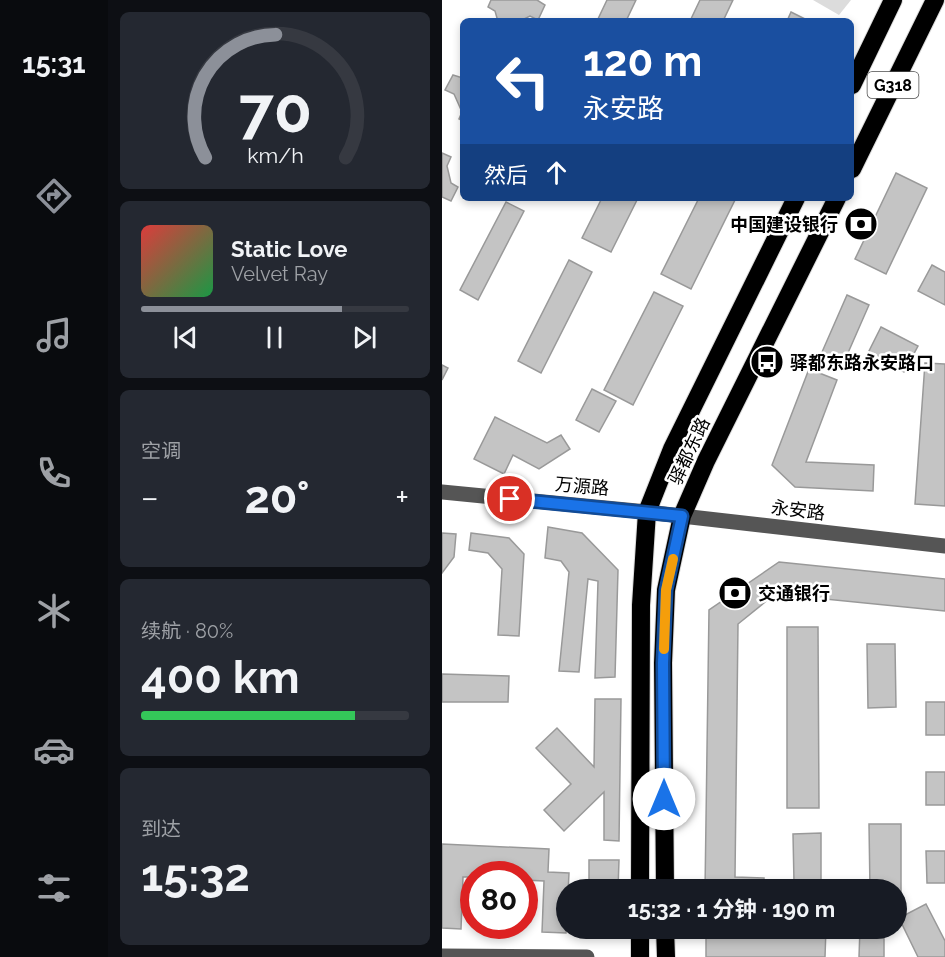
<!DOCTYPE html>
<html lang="zh">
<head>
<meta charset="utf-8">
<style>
  body { margin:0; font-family:Raleway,"Noto Sans SC",sans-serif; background:#242831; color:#f1f3f6; height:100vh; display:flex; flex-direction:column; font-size:22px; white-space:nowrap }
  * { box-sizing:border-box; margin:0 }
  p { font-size:20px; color:#9ea1a6 }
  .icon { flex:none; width:33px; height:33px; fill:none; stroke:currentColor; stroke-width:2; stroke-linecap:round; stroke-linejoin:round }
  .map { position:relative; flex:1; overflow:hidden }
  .side { display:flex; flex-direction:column; gap:12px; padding:12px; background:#0d0f14; width:334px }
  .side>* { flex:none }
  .hud { position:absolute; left:18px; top:18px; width:394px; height:183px; border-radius:9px; box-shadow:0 3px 9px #0003; background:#1a4fa0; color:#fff; overflow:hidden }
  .speed { position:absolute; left:18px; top:861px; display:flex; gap:12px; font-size:30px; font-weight:700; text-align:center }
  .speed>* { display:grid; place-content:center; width:78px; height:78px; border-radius:50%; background:#171b24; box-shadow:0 3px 9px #0003; line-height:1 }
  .speed .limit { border:9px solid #d22; background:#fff; color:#111 }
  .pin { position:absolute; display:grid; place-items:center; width:51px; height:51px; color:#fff; margin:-26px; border:3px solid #fff; border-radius:50%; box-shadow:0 2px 6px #0007 }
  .me { position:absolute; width:66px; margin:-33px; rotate:0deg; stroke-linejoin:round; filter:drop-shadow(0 0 4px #0008) }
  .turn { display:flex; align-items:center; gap:21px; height:126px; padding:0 24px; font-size:27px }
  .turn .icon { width:78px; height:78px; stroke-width:2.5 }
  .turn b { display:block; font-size:42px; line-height:51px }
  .then { display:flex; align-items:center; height:57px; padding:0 24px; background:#0003; gap:12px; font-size:22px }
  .big { font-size:45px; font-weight:700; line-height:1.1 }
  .side .card { flex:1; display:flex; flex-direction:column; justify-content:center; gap:9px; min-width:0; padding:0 21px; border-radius:9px; background:#242831 }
  .side .dial { align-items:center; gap:0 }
  .dial svg { height:156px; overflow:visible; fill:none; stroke:#363941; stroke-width:7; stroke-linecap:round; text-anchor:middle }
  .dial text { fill:#f1f3f6; stroke:none }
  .song { display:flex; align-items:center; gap:18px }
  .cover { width:72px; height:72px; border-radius:9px; background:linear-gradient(135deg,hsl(0 70% 55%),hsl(140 70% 35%)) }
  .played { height:6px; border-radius:3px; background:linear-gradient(90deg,#8c9099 75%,#363941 75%) }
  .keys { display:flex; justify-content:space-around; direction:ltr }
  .heat { display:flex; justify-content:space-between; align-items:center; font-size:33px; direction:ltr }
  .charge { height:9px; border-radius:4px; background:linear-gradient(90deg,#34c759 80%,#363941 0) }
  .trip { position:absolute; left:114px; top:879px; width:351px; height:60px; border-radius:30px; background:#171b24; box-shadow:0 3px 9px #0003; font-weight:700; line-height:60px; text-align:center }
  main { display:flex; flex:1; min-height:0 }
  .menu { display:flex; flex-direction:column; width:108px; justify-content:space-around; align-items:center; background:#090b0e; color:#9ea1a6 }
  .menu .icon { width:42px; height:42px }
  .menu .on { color:#8c9099 }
  .menu b { font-size:27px; color:#f1f3f6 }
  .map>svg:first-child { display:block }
  .green { fill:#dcdcdc }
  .building { fill:#c4c4c4; stroke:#999; stroke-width:1.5 }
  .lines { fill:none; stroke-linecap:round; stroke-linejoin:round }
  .highway-casing { stroke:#dbdbdb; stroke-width:20 }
  .minor { stroke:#555; stroke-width:15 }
  .highway { stroke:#000; stroke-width:18 }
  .route-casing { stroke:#114b97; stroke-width:15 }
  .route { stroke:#1a73e8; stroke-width:10 }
  .slow { stroke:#f59e0b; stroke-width:10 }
  .labels { text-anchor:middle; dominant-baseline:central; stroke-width:5; stroke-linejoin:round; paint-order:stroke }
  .shield { fill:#fff; stroke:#4c4c4c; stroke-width:1.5 }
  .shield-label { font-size:16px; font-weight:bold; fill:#000 }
  .poi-label { font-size:18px; font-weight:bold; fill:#000; stroke:#fff; text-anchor:start }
  .street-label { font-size:18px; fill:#000; stroke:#fff }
</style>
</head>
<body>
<main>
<nav class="menu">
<b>15:31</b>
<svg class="icon on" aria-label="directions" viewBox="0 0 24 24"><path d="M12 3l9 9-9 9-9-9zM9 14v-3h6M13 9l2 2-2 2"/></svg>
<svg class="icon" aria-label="music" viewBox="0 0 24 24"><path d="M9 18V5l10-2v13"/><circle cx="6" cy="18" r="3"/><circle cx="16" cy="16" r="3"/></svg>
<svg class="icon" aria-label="phone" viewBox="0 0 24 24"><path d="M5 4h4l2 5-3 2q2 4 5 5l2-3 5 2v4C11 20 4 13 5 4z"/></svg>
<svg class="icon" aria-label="climate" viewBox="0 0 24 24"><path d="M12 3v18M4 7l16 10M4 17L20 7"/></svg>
<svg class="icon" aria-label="car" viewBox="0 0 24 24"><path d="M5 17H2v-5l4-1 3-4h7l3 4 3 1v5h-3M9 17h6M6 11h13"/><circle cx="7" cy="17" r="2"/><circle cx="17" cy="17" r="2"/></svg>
<svg class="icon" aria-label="filters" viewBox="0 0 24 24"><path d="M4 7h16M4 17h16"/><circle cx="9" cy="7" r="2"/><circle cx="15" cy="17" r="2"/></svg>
</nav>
<section class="side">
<div class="card dial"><svg viewBox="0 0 100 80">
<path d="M14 69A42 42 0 1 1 86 69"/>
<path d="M14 69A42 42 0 0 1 50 6" stroke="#8c9099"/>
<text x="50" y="56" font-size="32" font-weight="700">70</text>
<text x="50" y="72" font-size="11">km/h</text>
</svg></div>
<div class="card">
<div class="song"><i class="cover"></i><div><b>Static Love</b><p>Velvet Ray</p></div></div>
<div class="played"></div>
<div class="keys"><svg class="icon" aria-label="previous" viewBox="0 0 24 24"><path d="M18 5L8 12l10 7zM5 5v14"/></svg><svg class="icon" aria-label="pause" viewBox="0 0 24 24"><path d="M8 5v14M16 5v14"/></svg><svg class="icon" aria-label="next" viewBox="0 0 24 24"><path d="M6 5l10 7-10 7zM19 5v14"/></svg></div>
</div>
<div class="card"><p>空调</p>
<div class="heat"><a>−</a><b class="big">20°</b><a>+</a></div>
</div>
<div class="card"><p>续航 · 80%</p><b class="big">400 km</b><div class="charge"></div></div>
<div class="card"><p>到达</p><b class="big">15:32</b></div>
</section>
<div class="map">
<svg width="503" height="957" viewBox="0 0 503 957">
  <rect width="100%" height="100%" fill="#fff"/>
  <polygon class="green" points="371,0 409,0 397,15"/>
  <g class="building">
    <polygon points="49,0 95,0 103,5 96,20 88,16 78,21 54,21 55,18 53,11 46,7"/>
    <polygon points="165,0 194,0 184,21 155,21"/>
    <polygon points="258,0 291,0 281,21 248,21"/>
    <polygon points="349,12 367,21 345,21"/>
    <polygon points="11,75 21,78 21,121 17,119 20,112 12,94 3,90"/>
    <polygon points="0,153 9,157 5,166 9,183 16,187 9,201 0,197"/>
    <polygon points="454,173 485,188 444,274 413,259"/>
    <polygon points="160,198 196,198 169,252 140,238"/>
    <polygon points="257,198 294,198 249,289 219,274"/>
    <polygon points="64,202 82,211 36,300 18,290"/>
    <polygon points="127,260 150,272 99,373 76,361"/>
    <polygon points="490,265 503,272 503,305 476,291"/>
    <polygon points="212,292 241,306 191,405 162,390"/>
    <polygon points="405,295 427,305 402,362 380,352"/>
    <polygon points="439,327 476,346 462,372 426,353"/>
    <polygon points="483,363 503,364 503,506 473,504"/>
    <polygon points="0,365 6,368 0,380"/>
    <polygon points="367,369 395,380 364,462 432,465 431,491 353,487 330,465"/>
    <polygon points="150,389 174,401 157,432 134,420"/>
    <polygon points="53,417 105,443 119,435 128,449 97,469 71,455 62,474 32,459"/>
    <polygon points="106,527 140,533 176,570 173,677 153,678 156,581 146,579 137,672 117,671 127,572 119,561 103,558"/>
    <polygon points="0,533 14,534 12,557 0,573"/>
    <polygon points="29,533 67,538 82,554 77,636 56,635 60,569 46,553 27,550"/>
    <polygon points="337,562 503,579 503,611 333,594 296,624 293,877 322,878 322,890 263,890 267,610"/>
    <polygon points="345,627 376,627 377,808 345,808"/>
    <polygon points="425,644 453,644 454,707 426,708"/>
    <polygon points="0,674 67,676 66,702 0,702"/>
    <polygon points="153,699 179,699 177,841 162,840 162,792 122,831 102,810 129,784 94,748 115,728 152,767"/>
    <rect x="484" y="702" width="19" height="33"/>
    <rect x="484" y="772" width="19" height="33"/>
    <polygon points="427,824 459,824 459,891 428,890"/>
    <polygon points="379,833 379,882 352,883 351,834"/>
    <polygon points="0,844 107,849 106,872 127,873 124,933 100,932 102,881 82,880 82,874 32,874 32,877 21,877 19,929 0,928"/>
    <polygon points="484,851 503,851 503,883 485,883"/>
    <polygon points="147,860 177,860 176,890 147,890"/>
    <polygon points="484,904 503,941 503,957 476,957 457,918"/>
    <polygon points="146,928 175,928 175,931 146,930"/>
    <polygon points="264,928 384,928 383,957 264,957"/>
    <polygon points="418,928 442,928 442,957 417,957"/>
  </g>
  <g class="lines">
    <g class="highway-casing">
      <g id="highway">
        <polyline points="410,85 451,0"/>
        <polyline points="410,169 493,0"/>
        <polyline points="198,890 199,605 205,512 230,449 354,198"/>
        <polyline points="223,890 221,663 224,590 240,516 264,461 395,198"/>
        <polyline points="223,928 224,957"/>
        <polyline points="198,957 198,928"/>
      </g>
    </g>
    <g class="minor">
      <polyline points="0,492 205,512 503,546"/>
      <polyline points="0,956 145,957"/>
    </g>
    <use href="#highway" class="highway"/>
  </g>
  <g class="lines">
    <g class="route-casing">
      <polyline id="route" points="68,499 240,516 224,590 221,663 222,799"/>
    </g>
    <use href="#route" class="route"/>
    <polyline class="slow" points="222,649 224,590 231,559"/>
  </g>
  <defs>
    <g id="bank-disc" transform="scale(1.725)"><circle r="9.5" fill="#000" stroke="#fff"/><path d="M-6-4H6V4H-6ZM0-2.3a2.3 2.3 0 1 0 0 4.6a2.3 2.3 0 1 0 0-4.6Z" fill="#fff"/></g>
    <g id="bus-disc" transform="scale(1.725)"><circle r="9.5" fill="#000" stroke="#fff"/><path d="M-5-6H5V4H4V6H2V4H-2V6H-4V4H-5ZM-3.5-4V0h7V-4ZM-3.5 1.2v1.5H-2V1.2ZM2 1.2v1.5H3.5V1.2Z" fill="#fff"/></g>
  </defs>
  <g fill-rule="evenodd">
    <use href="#bank-disc" x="419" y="224"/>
    <use href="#bus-disc" x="325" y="362"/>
    <use href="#bank-disc" x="293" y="593"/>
  </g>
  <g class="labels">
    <rect class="shield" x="425.5" y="72" width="51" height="26" rx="4.5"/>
    <g class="shield-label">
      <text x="451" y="85">G318</text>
    </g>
    <g class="poi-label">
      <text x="396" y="224" text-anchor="end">中国建设银行</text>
      <text x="348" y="362">驿都东路永安路口</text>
      <text x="316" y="593">交通银行</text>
    </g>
    <g class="street-label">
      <text transform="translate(247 451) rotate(-65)">驿都东路</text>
      <text transform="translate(140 486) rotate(5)">万源路</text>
      <text transform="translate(356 510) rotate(7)">永安路</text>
    </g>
  </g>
</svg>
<div class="speed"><div class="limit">80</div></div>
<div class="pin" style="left:68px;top:499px;background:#d93025"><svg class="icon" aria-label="arrive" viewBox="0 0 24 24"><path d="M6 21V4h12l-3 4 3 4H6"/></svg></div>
<svg class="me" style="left:222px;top:799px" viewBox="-20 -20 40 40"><circle r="19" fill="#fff"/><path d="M0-13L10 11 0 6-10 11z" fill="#1a73e8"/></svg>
<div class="trip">15:32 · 1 分钟 · 190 m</div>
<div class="hud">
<div class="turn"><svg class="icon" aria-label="left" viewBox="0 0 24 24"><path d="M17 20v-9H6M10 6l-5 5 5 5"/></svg><div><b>120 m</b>永安路</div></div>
<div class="then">然后<svg class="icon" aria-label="ahead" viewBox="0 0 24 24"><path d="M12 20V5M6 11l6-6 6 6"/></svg></div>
</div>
</div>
</main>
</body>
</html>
